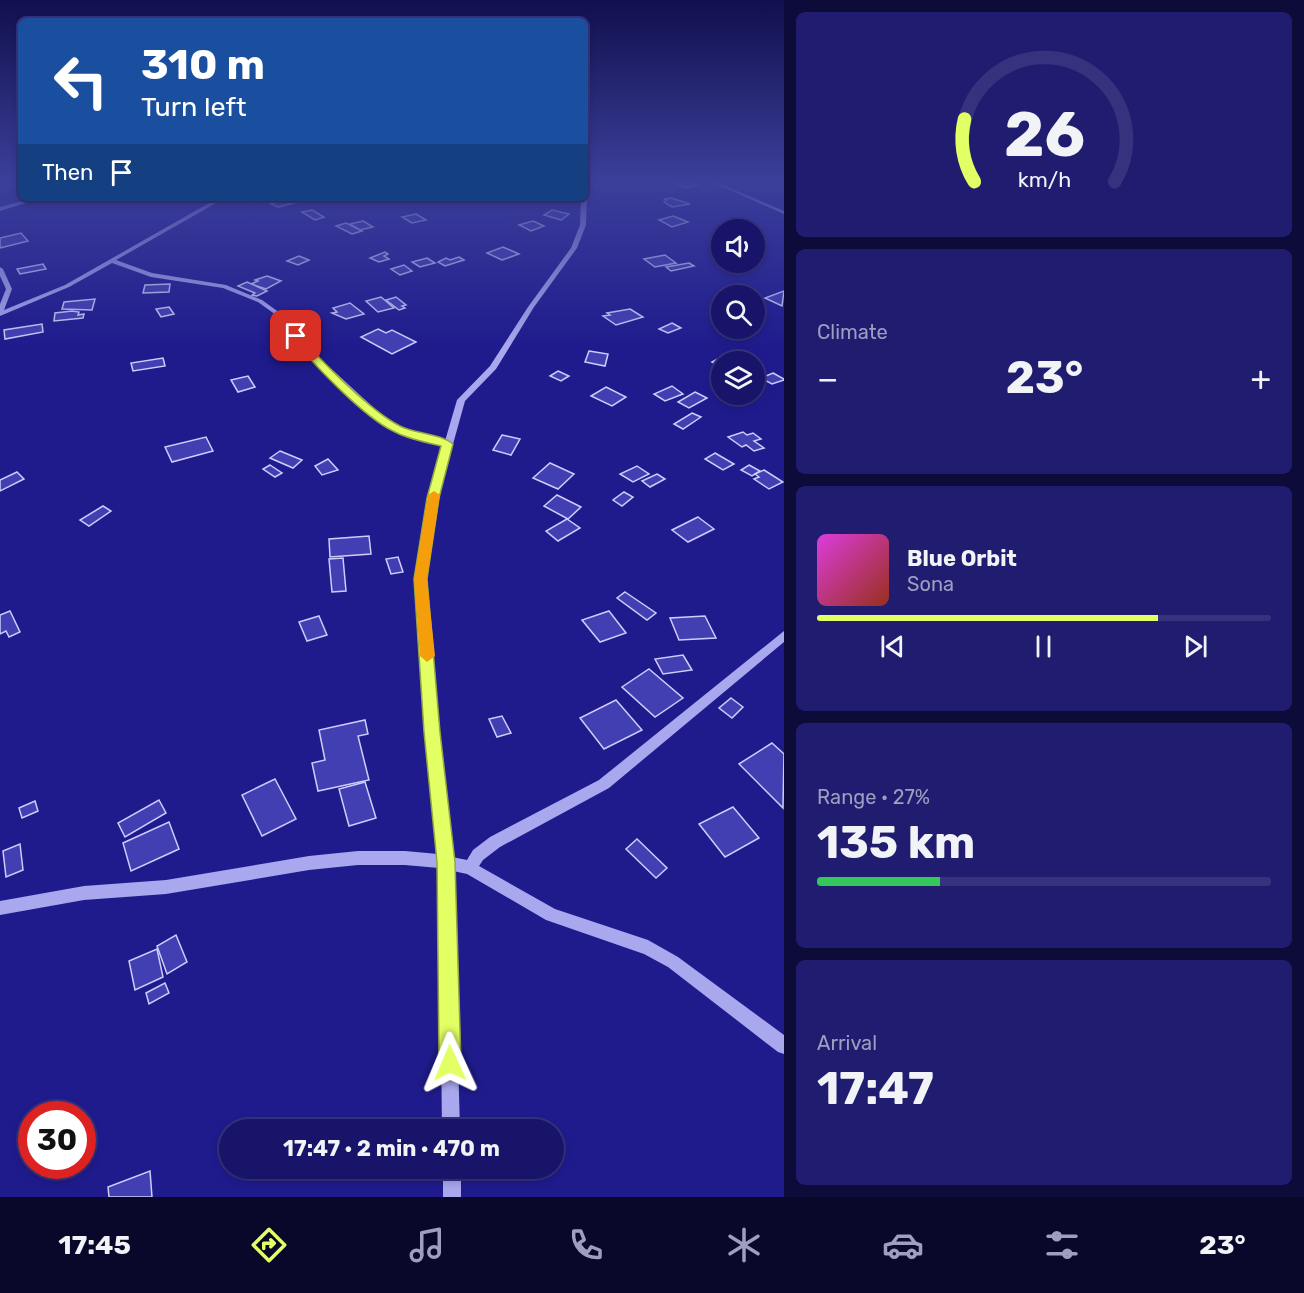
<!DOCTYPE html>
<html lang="en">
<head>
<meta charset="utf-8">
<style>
  body { margin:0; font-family:Rubik,sans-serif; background:#201d70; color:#f1f3f6; height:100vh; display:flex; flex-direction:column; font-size:22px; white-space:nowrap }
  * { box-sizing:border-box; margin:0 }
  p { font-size:20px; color:#9e9ec1 }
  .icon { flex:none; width:33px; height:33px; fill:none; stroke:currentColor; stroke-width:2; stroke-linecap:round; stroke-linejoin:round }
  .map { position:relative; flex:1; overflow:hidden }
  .sheet { display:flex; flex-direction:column; gap:12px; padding:12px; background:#0d0b3a; width:520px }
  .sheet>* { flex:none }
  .banner { position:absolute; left:18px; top:18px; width:570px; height:183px; border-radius:9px; box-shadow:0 3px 9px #0003,0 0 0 2px #36337e; background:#1a4fa0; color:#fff; overflow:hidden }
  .fabs { position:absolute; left:711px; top:219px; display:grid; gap:12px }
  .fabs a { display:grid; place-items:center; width:54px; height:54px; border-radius:50%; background:#17146a; box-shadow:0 3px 9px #0003,0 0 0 2px #36337e; font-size:30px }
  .speed { position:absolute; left:18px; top:1101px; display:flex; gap:12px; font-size:30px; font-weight:700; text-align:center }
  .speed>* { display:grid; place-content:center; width:78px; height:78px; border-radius:50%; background:#17146a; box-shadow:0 3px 9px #0003,0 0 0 2px #36337e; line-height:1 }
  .speed .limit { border:9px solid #d22; background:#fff; color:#111 }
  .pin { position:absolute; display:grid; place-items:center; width:51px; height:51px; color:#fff; margin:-26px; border-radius:12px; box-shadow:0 3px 9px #0006 }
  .me { position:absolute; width:66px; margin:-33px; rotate:359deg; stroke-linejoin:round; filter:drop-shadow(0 0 4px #0008) }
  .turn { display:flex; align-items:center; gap:21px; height:126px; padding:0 24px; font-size:27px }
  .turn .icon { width:78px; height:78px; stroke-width:2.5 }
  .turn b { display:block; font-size:42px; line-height:51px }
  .then { display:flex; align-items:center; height:57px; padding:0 24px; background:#0003; gap:12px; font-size:22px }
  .big { font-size:45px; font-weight:700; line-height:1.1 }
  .sheet .tile { flex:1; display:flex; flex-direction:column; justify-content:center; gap:9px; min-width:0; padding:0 21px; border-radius:9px; background:#201d70 }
  .sheet .dial { align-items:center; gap:0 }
  .dial svg { height:156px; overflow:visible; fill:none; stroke:#36337e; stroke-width:7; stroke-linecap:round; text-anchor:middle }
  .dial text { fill:#f1f3f6; stroke:none }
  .song { display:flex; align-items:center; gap:18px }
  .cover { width:72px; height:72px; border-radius:9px; background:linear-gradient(135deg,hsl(300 70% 55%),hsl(10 70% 35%)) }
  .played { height:6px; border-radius:3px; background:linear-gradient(90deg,#e2ff64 75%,#36337e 75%) }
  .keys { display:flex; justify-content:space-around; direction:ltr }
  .heat { display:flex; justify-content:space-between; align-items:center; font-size:33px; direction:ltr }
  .charge { height:9px; border-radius:4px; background:linear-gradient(90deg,#34c759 27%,#36337e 0) }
  .trip { position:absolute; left:219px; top:1119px; width:345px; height:60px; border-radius:30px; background:#17146a; box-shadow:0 3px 9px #0003,0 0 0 2px #36337e; font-weight:700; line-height:60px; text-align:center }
  .tabs { display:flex; height:96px; justify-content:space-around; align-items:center; background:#09082a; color:#9e9ec1 }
  .tabs .icon { width:42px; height:42px }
  .tabs .current { color:#e2ff64 }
  .tabs b { font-size:27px; color:#f1f3f6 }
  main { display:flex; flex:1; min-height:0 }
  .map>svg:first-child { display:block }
  .building { fill:#423fb3; stroke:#cecdfa; stroke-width:1.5 }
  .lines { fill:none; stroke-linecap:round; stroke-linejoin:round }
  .minor { fill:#a9a7ee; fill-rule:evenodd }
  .route { fill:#e2ff64; stroke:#93a641; stroke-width:1.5 }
  .slow { fill:#f59e0b }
</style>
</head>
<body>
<main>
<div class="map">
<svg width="784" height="1197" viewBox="0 0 784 1197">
  <rect width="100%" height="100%" fill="#1f1b8d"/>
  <g class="building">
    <polygon points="683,180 697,185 686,188 673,183"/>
    <polygon points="292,198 302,201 278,207 271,204"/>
    <polygon points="671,198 690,204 672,207 664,202 667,200 664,199"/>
    <polygon points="312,210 324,217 315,220 302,212"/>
    <polygon points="552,210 569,214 561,220 544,215"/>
    <polygon points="416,214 426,220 412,223 402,217"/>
    <polygon points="673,216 688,222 672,227 659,220"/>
    <polygon points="363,221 373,227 360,230 350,224"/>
    <polygon points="533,221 544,226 531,231 519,225"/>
    <polygon points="346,223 362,231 352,234 336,226"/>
    <polygon points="21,233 28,241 0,248 0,238"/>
    <polygon points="503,247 519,254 502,260 487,253"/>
    <polygon points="385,252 388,254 384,256 389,259 379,262 370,258"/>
    <polygon points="665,255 676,263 655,267 644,259"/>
    <polygon points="299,256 309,260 298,265 287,261"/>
    <polygon points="459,257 464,260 445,266 438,262 446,258 450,260"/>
    <polygon points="427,258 435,263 420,267 412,262"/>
    <polygon points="689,263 694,266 671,271 666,267"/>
    <polygon points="43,264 46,269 20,274 17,269"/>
    <polygon points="404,265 412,271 400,275 391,269"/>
    <polygon points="267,276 281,281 266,289 251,284 258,281 255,280"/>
    <polygon points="247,282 267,291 257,296 252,295 255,293 238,286"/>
    <polygon points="170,284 169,292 143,293 145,285"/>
    <polygon points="784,291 782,306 765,298"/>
    <polygon points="381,297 394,308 378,312 366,301"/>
    <polygon points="396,297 406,305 402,306 405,308 399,310 386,300"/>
    <polygon points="95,299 92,310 62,309 64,302"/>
    <polygon points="350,303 364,314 346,319 332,313 337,312 333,308"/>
    <polygon points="169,307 174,314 161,317 156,309"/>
    <polygon points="630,309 643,317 616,325 603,316 610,315 607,313"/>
    <polygon points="72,311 79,312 78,315 84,314 83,318 54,321 55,313"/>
    <polygon points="672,323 681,328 668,333 659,329"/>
    <polygon points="42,324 43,332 5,339 4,330"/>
    <polygon points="378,329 386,333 392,330 416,342 392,354 361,337"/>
    <polygon points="589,351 608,354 605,366 585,362"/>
    <polygon points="723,356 736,362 722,362 722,367 712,362"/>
    <polygon points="163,358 165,366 133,371 131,363"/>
    <polygon points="558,371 569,376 561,381 550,376"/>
    <polygon points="773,373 784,379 784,380 772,384 761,378"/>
    <polygon points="248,376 255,387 238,392 231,380"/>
    <polygon points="672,386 683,394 665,401 654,394"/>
    <polygon points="606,387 626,397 612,406 591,396"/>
    <polygon points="695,392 707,398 689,408 678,402"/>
    <polygon points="692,413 701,417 683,429 674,424"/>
    <polygon points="743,432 747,435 753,433 761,439 754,441 764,448 754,451 746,445 742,447 728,437"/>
    <polygon points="502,435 520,439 511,455 493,450"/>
    <polygon points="206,437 213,451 172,462 165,447"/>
    <polygon points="280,451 302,460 293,468 270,458"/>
    <polygon points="715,453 734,464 723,470 705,459"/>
    <polygon points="328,459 338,470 322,475 315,466"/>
    <polygon points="550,463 574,474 558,489 533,478"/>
    <polygon points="270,465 282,473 275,477 263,469"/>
    <polygon points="749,465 760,471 752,476 741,470"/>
    <polygon points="637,466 649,474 633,482 620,474"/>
    <polygon points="764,470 783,482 769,489 754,479 759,477 755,474"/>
    <polygon points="17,472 24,479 0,491 0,480"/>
    <polygon points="657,474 665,479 650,487 642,481"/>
    <polygon points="624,492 633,497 622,506 613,500"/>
    <polygon points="557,495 581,507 568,519 544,506"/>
    <polygon points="103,506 111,511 89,526 80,520"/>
    <polygon points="698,517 714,529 688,542 672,530"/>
    <polygon points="567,519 580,528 558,541 546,531"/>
    <polygon points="369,536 371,554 330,557 329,539"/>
    <polygon points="398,557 403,572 391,574 386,559"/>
    <polygon points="343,558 346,591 332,592 329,559"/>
    <polygon points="625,592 656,613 647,620 617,598"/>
    <polygon points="10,611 20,632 9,637 6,631 0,634 0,615"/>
    <polygon points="609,611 626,633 600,642 582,620"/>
    <polygon points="319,616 327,635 307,641 299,622"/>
    <polygon points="705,616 716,638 679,640 670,618"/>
    <polygon points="683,655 692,670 663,674 655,659"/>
    <polygon points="649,669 683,698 655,717 622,687"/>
    <polygon points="731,698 743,707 732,718 719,708"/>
    <polygon points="616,700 642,730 604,749 580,718"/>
    <polygon points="502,716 511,733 497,737 489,719"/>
    <polygon points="365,720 368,734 358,736 369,780 318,791 312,763 325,760 319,730"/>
    <polygon points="772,743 784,754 783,808 739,764"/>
    <polygon points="275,779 296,819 262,836 242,795"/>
    <polygon points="365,782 376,818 349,826 339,789"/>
    <polygon points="159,800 166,813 125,837 118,823"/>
    <polygon points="35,801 38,811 22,818 19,808"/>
    <polygon points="733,807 759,838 725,857 699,824"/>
    <polygon points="169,822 179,849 131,871 123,843"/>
    <polygon points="637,839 667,868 656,878 626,849"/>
    <polygon points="20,844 23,870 6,877 3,851"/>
    <polygon points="176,935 187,962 167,974 157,946"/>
    <polygon points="157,949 163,977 135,990 129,961"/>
    <polygon points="165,983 169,993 149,1004 146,993"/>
    <polygon points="150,1171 152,1197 109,1197 108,1187"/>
  </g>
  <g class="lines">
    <g class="minor">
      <polygon points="707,180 712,180 784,211 784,214"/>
      <polygon points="585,197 587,198 586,225 577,248 534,307 496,369 465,401 438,498 425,579 438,732 452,857 467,860 473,850 490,837 599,780 784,631 784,642 609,788 500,847 483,860 479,866 555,909 648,940 678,957 784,1035 784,1054 778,1052 668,967 644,954 546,920 467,874 453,871 460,1130 442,1130 439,868 405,865 358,865 309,870 166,894 84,900 0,915 0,901 84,886 166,880 309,856 358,851 405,851 438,854 426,732 415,579 428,498 444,446 396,432 381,424 308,357 276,315 258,302 223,288 151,277 112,263 69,287 0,316 0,304 6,289 0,276 0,267 3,269 12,289 4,310 65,285 218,198 225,198 116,260 152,273 226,285 262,300 280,313 314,353 387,420 402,428 445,441 457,400 490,366 528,307 571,248 580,225 581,198"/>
      <polygon points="33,198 42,198 0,211 0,207"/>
      <rect x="443" y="1168" width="18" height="29"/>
    </g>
  </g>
  <linearGradient id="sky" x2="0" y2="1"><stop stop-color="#110f4e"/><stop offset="0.52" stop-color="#3c3f9a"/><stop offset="1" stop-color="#3c3f9a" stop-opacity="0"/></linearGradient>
  <rect width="784" height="347" fill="url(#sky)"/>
  <path class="route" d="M 293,335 L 300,335 C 319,360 372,412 400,426 C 415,434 439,433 453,444 L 439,498 L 427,579 L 440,732 L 455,862 L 461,1063 L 458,1070 L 450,1073 L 442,1070 L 439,1063 L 437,862 L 424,732 L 414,579 L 427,498 L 441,446 C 425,442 407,439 393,431 C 365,418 310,362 292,336 Z"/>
  <polygon class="slow" points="434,491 440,495 427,579 435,656 427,662 420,656 414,579 428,495"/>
</svg>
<div class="fabs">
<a><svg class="icon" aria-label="sound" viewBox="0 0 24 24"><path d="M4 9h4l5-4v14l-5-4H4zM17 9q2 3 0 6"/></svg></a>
<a><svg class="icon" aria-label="search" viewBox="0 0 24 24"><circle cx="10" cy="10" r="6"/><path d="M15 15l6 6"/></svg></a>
<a><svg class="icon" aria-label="layers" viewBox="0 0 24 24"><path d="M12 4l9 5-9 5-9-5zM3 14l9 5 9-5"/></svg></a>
</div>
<div class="speed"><div class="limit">30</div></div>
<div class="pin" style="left:296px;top:336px;background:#d93025"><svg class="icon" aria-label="arrive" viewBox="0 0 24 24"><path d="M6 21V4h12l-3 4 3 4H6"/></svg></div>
<svg class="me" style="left:450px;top:1063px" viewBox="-20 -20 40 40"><path d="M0-17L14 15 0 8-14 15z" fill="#e2ff64" stroke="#fff" stroke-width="4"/></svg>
<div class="trip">17:47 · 2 min · 470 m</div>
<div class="banner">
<div class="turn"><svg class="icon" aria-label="left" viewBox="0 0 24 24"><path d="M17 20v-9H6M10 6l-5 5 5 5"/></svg><div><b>310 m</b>Turn left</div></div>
<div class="then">Then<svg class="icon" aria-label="arrive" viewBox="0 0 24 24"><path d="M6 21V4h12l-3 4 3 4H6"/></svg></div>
</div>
</div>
<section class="sheet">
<div class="tile dial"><svg viewBox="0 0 100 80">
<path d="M14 69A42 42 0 1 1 86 69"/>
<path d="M14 69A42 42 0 0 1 9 37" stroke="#e2ff64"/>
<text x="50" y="56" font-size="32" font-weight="700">26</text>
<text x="50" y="72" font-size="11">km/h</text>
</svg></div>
<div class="tile"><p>Climate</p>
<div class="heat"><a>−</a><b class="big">23°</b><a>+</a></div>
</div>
<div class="tile">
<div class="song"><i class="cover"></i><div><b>Blue Orbit</b><p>Sona</p></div></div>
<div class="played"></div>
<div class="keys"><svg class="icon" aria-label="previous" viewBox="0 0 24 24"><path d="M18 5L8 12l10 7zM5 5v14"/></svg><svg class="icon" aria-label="pause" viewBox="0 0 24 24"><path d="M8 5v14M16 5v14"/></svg><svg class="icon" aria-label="next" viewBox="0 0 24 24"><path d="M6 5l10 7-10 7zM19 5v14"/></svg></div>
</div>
<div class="tile"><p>Range · 27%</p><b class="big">135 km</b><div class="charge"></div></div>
<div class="tile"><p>Arrival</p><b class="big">17:47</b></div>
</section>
</main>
<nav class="tabs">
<b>17:45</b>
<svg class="icon current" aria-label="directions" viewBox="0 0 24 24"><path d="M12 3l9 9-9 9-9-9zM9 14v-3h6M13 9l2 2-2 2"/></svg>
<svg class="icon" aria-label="music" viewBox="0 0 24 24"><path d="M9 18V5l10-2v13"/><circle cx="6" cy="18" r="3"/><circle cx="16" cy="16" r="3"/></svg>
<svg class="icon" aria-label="phone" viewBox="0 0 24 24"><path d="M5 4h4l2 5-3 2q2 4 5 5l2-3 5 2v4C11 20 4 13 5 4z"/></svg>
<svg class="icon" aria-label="climate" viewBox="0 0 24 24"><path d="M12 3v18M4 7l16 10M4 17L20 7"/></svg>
<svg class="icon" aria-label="car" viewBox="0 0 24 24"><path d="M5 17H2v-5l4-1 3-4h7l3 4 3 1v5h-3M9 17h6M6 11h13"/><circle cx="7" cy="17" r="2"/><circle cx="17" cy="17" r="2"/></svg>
<svg class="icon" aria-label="filters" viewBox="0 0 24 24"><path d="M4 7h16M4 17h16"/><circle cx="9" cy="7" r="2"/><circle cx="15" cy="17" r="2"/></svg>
<b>23°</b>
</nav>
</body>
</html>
